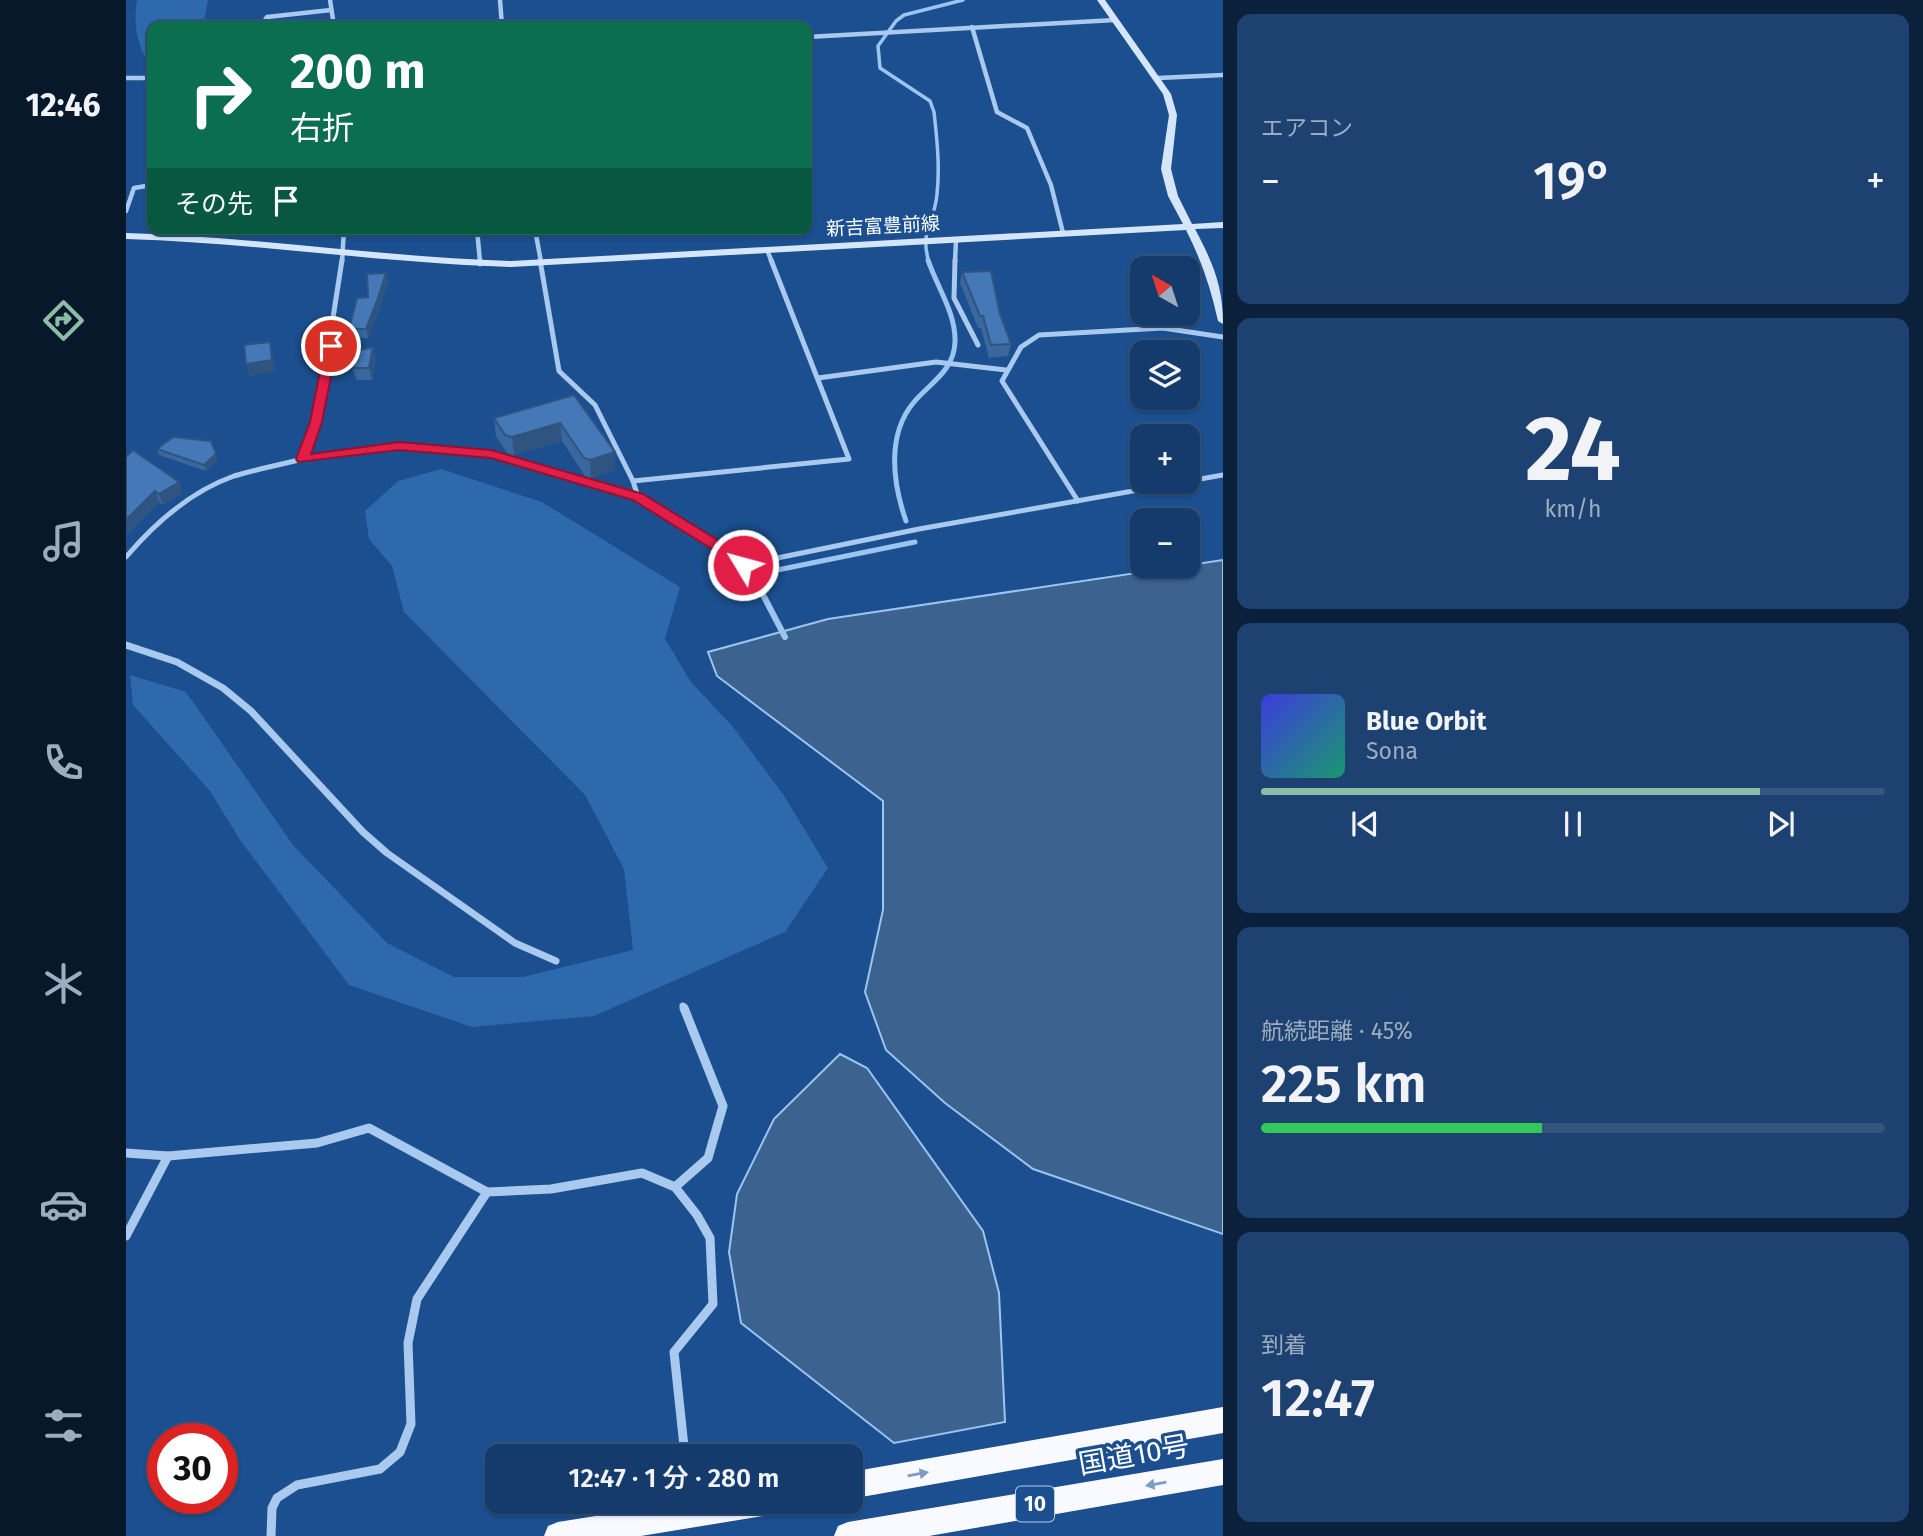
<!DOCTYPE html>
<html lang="ja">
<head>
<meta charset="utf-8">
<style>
  body { margin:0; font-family:"Fira Sans","Noto Sans JP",sans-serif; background:#1d4271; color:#f1f3f6; height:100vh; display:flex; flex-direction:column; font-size:26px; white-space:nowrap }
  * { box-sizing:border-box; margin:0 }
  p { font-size:23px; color:#9dadc1 }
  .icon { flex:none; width:38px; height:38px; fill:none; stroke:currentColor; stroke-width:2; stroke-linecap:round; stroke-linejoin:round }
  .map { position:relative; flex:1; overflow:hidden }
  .side { display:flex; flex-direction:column; gap:14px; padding:14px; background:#0b203b; width:700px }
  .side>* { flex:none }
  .top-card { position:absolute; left:21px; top:21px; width:665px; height:214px; border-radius:14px; box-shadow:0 2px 5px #0004,0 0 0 2px #33557e; background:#0b6e4f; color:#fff; overflow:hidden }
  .needle { width:46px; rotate:321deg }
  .fabs { position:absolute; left:1004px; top:256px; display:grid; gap:14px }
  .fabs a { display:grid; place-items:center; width:70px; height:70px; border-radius:14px; background:#143b6b; box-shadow:0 2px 5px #0004,0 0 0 2px #33557e; font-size:35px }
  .speed { position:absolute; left:21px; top:1423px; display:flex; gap:14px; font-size:35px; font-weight:700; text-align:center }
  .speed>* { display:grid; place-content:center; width:91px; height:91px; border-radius:50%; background:#143b6b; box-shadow:0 2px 5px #0004,0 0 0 2px #33557e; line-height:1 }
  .speed .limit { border:10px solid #d22; background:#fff; color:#111 }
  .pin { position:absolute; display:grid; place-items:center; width:60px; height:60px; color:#fff; margin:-30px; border:4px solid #fff; border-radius:50%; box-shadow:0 2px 7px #0007 }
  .me { position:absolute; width:77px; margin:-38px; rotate:307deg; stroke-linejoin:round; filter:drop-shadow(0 0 5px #0008) }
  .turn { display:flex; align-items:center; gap:24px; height:147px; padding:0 28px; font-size:32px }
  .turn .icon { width:91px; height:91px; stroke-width:2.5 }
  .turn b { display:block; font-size:49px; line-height:60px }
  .then { display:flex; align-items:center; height:66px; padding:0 28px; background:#0003; gap:14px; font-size:26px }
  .big { font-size:52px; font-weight:600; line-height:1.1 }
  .side .widget { flex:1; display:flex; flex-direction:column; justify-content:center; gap:10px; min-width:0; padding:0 24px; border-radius:14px; background:#1d4271 }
  .side .dial { align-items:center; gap:0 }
  .dial b { font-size:91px; line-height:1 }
  .song { display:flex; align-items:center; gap:21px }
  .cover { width:84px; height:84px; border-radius:10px; background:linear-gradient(135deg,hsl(240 70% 55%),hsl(160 70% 35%)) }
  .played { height:7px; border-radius:4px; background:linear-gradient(90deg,#8abfa5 80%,#33557e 80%) }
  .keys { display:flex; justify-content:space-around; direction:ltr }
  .heat { display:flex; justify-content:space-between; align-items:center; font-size:38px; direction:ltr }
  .charge { height:10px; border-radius:5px; background:linear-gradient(90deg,#34c759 45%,#33557e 0) }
  .trip { position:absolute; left:359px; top:1444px; width:378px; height:70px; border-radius:14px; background:#143b6b; box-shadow:0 2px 5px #0004,0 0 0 2px #33557e; font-weight:600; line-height:70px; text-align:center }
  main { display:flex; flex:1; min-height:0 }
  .dock { display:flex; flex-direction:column; width:126px; justify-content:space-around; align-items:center; background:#08182b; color:#9dadc1 }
  .dock .icon { width:49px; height:49px }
  .dock .selected { color:#8abfa5 }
  .dock b { font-size:32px; color:#f1f3f6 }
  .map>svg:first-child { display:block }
  .green { fill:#2e69ad }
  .water { fill:#3c6290; stroke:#9cc4f0; stroke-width:2 }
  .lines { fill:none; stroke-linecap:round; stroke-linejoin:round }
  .stream-far2 { stroke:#9cc4f0; stroke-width:3.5 }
  .stream-far1 { stroke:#9cc4f0; stroke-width:5 }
  .stream { stroke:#9cc4f0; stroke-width:6 }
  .minor-far3 { stroke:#a9c9ee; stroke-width:4.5 }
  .minor-far2 { stroke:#a9c9ee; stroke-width:5 }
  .minor-far1 { stroke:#a9c9ee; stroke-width:7 }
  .minor { stroke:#a9c9ee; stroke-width:9 }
  .secondary { fill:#d6e6fa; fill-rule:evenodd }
  .trunk { fill:#f8faff; fill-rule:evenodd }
  .wall { fill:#3a679d }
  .shaded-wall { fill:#305480 }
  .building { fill:#4478b7; stroke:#305480; stroke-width:2 }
  .oneway { fill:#7e9cc1 }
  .route { fill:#e11d48; stroke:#92132f; stroke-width:2 }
  .labels { text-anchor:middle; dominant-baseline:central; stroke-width:7; stroke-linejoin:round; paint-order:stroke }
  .far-street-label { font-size:19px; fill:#fff; stroke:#1b4f8f }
  .shield { fill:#1b4f8f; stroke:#bbcadd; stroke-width:2 }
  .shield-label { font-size:21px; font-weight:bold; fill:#fff }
  .near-street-label { font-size:28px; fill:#fff; stroke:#1b4f8f }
</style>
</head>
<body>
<main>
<nav class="dock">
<b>12:46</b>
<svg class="icon selected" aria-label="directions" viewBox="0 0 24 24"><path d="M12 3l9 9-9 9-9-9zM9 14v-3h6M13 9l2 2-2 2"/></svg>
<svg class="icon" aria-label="music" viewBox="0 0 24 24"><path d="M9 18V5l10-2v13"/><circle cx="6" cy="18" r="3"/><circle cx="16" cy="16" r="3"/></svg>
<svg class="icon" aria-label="phone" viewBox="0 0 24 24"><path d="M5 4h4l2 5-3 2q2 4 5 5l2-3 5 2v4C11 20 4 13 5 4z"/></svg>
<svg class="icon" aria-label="climate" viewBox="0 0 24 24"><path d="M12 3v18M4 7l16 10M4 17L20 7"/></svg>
<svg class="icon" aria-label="car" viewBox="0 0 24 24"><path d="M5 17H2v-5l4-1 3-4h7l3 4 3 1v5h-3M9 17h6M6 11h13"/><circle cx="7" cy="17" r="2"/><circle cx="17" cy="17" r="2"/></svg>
<svg class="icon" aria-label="filters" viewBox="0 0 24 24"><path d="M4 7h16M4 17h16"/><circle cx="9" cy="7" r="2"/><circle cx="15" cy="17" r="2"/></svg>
</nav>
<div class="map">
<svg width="1097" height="1536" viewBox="0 0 1097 1536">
  <rect width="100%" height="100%" fill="#1b4f8f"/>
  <g class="green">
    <path d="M 11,0 L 82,0 L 77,26 L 26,26 L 26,68 C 11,47 7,25 11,0 Z"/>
    <polygon points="315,469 416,502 554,587 539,639 565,682 607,727 657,794 702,868 659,932 468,1016 346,1027 223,985 114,840 84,791 7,705 4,675 60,692 167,845 261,943 328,977 397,977 507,950 498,869 459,795 278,612 266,566 243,539 239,511 272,481"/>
  </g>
  <g class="water">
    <polygon points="1097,560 1097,1234 907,1169 819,1103 760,1050 739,992 757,910 757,801 591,676 582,652 702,619"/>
    <polygon points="714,1054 741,1068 857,1231 873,1293 879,1422 768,1443 615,1323 603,1252 611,1194 648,1119"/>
  </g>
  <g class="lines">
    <path class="stream-far2" d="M 803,262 C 793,231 809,222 811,194 C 814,167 811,139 808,112 L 804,101 L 754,68 L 752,46 L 770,21 L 778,15 L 837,0"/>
    <g class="stream-far1">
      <path d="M 780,521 C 767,484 760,435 788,402 C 804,383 828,371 829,342 C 830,313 811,287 802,260"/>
      <polyline points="636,592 627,575 789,542"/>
    </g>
    <polyline class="stream" points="635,591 659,637"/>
    <g class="minor-far3">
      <polyline points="204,0 208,26"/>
      <polyline points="374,0 376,26"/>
      <polyline points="135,26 141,17 205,10"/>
      <polyline points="846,27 871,112 901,128 925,185 937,233"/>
      <polyline points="681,37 989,20"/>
      <polyline points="0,78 26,78"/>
      <polyline points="1032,78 1097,75"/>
      <polyline points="0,211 8,188 26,185"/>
      <polyline points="351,229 354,262"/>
      <polyline points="409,229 415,262"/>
      <polyline points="641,250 646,262"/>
      <polyline points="216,262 218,229"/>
      <polyline points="829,262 830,240"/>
    </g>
    <g class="minor-far2">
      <polyline points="354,260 354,264"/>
      <polyline points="414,260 433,371 469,405 507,481"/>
      <polyline points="829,260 828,298 852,345"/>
      <polyline points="692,378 810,362 880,370"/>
      <polyline points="177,459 273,446 365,454 512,497 599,550 617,565 793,529 1097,475"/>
      <polyline points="512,497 507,481 723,459 645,260"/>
      <polyline points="952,501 876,381 895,347 913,335 1037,328 1097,337"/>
      <path d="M 0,557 C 29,523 65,491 108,476 C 131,469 154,465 177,459 L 194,401 L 216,260"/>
    </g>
    <g class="minor-far1">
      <polyline points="0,645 51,662 97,688 125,711 237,832 261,853 389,943 430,961"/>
      <polyline points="557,1006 558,1010"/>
    </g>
    <g class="minor">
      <polyline points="0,1153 42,1156 191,1143 243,1128 361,1192 425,1189 516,1173 549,1187 571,1215 584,1238 587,1304 548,1352 559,1456"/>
      <polyline points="549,1187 582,1158 597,1106 558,1008"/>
      <polyline points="0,1236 42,1156"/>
      <polyline points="145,1536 146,1508 151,1498 171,1485 254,1469 274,1452 285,1424 282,1343 291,1299 361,1192"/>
    </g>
    <path class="secondary" d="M 971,0 L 979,0 L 1045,94 L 1051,115 L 1045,169 L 1052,196 L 1066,224 L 1097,222 L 1097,228 L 1069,229 C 1087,263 1097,286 1097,324 L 1092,321 C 1085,289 1075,259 1060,230 L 385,267 C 256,263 129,243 0,239 L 0,233 C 129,237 256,257 385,261 L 1057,224 L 1042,196 L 1035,169 L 1043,115 L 1037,94 Z"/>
    <g class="trunk">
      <polygon points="1097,1407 1097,1433 724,1499 724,1472"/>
      <polygon points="1097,1459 1097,1485 803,1536 708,1536 712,1526 722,1522"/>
      <polygon points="557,1502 651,1502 647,1512 637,1516 515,1536 418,1536 422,1526 432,1522"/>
    </g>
  </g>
  <g class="wall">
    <polygon points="836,272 874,314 885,344 882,356 863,358 855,328 852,328 834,283"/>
    <polygon points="260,273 262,282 255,304 242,338 225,338 223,329 242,297"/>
    <polygon points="222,353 250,359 246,380 231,380 225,365"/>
    <polygon points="448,395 489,470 465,478 459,476 436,441 388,455 381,453 370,436 368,418"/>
    <polygon points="31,449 92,460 80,471 33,455"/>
    <polygon points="0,457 53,482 57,493 37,505 33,502 1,535"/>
  </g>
  <g class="shaded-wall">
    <polygon points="260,273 262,282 255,304 242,338 240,329"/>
    <polygon points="144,342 147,354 149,372 123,376 120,364"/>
    <polygon points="247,347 250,359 246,380 243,368"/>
    <polygon points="434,423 436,441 388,455 386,437"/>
    <polygon points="489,452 489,470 465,478 464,460"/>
    <polygon points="90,454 92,460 80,471 78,465"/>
    <polygon points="53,482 57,493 37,505 33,494"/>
    <polygon points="29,491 33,502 1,535 0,520"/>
  </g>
  <g class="building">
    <polygon points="865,271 874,314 885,344 865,345 857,316 854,316 836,272"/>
    <polygon points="260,273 253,295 240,329 223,329 231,298 242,297 241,274"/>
    <polygon points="144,342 146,360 120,364 118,345"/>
    <polygon points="247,347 243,368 228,368 222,353"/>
    <polygon points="448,395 489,452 464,460 458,458 434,423 386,437 379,435 368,418"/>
    <polygon points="47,437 85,441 90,454 78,465 31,449"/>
    <polygon points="7,450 53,482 33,494 29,491 0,520 0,457"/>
  </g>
  <defs><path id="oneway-solid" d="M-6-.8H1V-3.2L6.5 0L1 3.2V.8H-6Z" transform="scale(1.75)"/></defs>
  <g class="oneway">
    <use href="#oneway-solid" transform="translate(792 1474) rotate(-10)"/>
    <use href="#oneway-solid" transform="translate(1030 1484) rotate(170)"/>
  </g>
  <polygon class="route" points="205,342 211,346 196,422 185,454 273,442 365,450 517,494 603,547 624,565 622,568 612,568 594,554 507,500 365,458 273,450 172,462 170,459 184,422 199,346"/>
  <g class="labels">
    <g class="far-street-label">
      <text transform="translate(757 226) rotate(-3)">新吉富豊前線</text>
    </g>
    <rect class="shield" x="890" y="1486.5" width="38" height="35" rx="5"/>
    <g class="shield-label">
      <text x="909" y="1504">10</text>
    </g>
    <g class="near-street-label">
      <text transform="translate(1008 1455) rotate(-10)">国道10号</text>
    </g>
  </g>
</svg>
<div class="fabs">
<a><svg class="needle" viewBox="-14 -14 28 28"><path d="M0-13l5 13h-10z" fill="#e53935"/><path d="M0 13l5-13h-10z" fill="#9dadc1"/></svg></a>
<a><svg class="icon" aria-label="layers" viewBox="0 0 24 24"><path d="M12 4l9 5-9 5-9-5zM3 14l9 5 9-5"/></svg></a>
<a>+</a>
<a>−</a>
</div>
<div class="speed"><div class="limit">30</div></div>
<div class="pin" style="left:205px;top:346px;background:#d93025"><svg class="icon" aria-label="arrive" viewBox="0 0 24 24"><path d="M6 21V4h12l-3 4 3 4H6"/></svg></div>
<svg class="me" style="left:617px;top:565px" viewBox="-20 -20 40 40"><circle r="17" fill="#e11d48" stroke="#fff" stroke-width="3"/><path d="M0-11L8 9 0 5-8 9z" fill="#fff"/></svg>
<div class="trip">12:47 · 1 分 · 280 m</div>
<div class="top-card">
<div class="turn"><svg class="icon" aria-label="right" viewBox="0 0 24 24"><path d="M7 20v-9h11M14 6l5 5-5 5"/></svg><div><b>200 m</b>右折</div></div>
<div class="then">その先<svg class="icon" aria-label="arrive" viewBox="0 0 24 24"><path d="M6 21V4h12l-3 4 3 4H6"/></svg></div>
</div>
</div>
<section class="side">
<div class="widget"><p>エアコン</p>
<div class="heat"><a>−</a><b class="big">19°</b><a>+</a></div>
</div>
<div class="widget dial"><b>24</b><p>km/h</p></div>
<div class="widget">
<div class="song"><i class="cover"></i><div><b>Blue Orbit</b><p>Sona</p></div></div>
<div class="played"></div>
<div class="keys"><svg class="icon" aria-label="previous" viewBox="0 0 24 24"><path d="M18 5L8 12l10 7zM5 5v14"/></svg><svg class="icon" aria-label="pause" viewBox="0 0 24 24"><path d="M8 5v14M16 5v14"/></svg><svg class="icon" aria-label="next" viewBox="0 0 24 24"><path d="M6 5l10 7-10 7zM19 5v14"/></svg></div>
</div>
<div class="widget"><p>航続距離 · 45%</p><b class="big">225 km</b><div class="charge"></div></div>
<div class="widget"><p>到着</p><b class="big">12:47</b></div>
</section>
</main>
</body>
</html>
